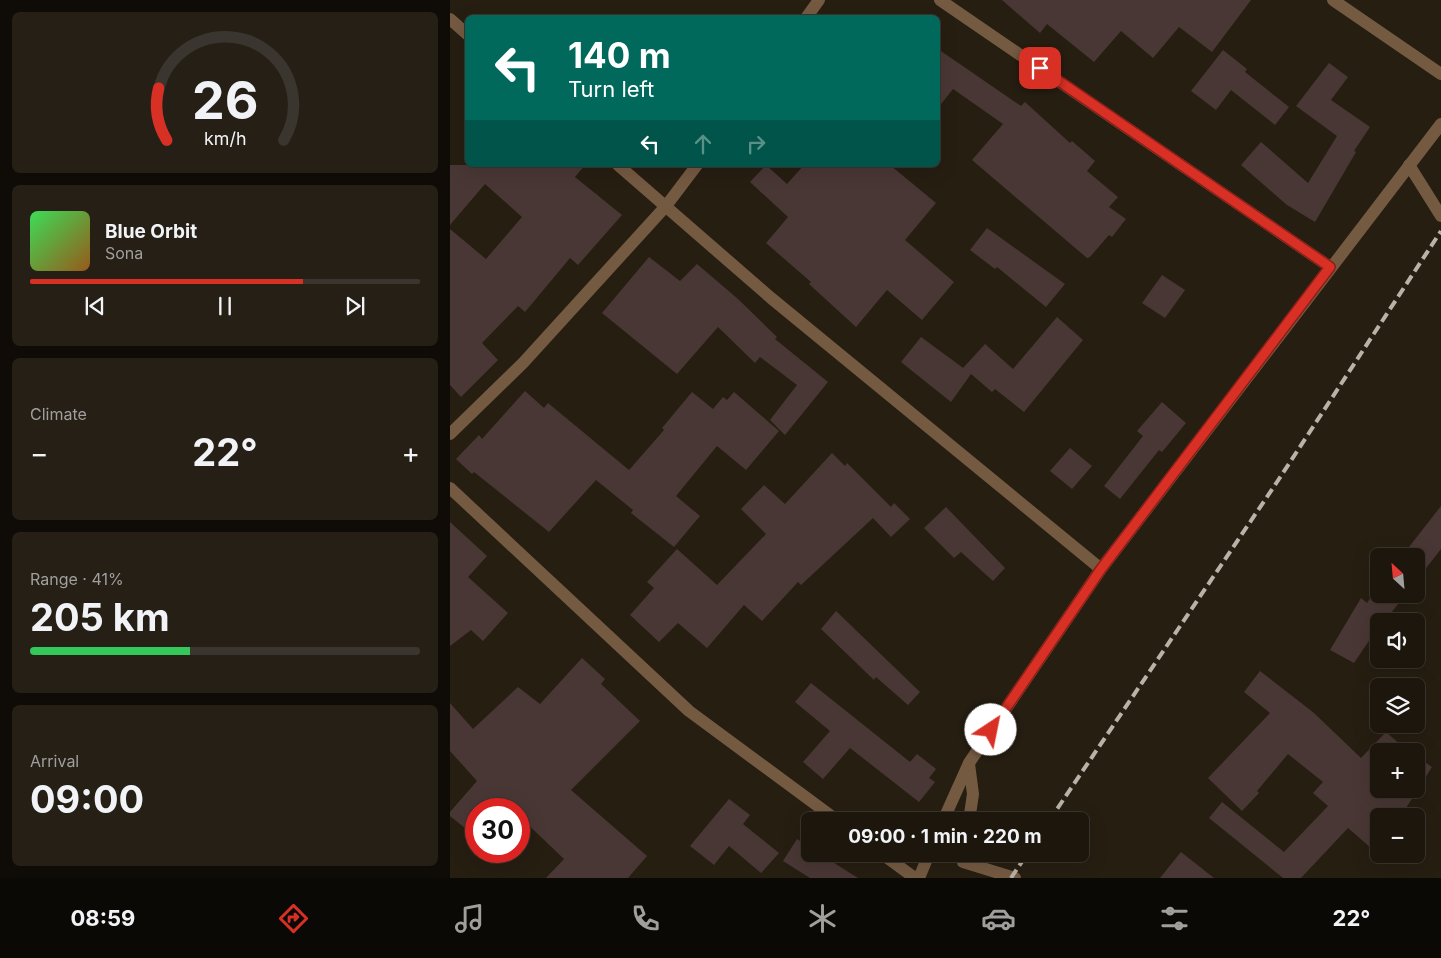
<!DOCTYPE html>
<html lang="en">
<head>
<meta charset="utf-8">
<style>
  body { margin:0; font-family:Inter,sans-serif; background:#251f16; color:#f1f3f6; height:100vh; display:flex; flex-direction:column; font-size:19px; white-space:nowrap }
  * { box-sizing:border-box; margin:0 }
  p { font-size:16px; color:#a09f9d }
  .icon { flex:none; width:28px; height:28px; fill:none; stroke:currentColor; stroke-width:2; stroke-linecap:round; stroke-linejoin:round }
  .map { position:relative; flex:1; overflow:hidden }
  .sheet { display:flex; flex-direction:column; gap:12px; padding:12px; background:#0f0c07; width:450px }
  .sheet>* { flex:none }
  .hud { position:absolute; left:15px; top:15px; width:475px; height:152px; border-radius:8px; box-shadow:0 5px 20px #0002,0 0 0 1px #3a352e; background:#00695c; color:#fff; overflow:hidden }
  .needle { width:32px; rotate:334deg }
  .controls { position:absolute; left:920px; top:548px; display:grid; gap:10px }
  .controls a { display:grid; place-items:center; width:55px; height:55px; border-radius:8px; background:#1c160d; box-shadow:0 5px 20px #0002,0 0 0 1px #3a352e; font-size:25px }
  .speed { position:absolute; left:15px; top:798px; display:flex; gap:10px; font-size:25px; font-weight:700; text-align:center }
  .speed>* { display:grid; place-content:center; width:65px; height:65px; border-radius:50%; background:#1c160d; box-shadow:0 5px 20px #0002,0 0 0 1px #3a352e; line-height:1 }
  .speed .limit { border:8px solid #d22; background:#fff; color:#111 }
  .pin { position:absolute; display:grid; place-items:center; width:42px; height:42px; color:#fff; margin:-21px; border-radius:10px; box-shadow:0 2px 8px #0006 }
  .me { position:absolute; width:55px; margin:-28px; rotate:34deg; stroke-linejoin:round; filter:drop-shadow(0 0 4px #0008) }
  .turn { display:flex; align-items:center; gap:18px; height:105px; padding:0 20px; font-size:22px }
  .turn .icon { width:65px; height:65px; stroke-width:2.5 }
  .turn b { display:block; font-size:35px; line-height:42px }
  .lanes { display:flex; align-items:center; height:48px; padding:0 20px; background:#0003; justify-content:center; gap:25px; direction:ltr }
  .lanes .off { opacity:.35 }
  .big { font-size:38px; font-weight:700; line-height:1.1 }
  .sheet .widget { flex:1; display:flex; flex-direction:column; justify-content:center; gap:8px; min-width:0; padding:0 18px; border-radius:8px; background:#251f16 }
  .sheet .dial { align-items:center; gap:0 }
  .dial svg { height:130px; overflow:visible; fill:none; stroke:#3a352e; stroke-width:7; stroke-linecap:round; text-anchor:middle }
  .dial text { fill:#f1f3f6; stroke:none }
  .song { display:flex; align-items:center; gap:15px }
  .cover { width:60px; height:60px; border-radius:8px; background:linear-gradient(135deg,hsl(130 70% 55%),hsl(30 70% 35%)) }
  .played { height:5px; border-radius:2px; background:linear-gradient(90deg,#d93025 70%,#3a352e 70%) }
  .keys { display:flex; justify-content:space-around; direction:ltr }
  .heat { display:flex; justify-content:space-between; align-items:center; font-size:28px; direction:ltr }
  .charge { height:8px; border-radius:4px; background:linear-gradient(90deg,#34c759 41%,#3a352e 0) }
  .trip { position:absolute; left:351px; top:812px; width:288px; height:50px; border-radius:8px; background:#1c160d; box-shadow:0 5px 20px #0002,0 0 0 1px #3a352e; font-weight:700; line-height:50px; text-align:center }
  .menu { display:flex; height:80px; justify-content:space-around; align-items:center; background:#0b0905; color:#a09f9d }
  .menu .icon { width:35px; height:35px }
  .menu .selected { color:#d93025 }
  .menu b { font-size:22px; color:#f1f3f6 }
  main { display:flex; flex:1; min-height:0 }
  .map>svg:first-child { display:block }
  .building { fill:#493735 }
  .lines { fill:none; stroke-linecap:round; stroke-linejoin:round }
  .minor { stroke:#755a42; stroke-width:12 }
  .rail { stroke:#b8b2a8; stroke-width:4; stroke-dasharray:10 5; stroke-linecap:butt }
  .route-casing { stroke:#8d1f18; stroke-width:12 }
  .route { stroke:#d93025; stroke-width:9 }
</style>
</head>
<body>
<main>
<section class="sheet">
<div class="widget dial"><svg viewBox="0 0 100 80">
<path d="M14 69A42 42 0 1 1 86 69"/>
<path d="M14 69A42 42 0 0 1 9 37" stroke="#d93025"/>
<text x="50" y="56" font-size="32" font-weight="700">26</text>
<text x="50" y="72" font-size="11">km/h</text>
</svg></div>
<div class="widget">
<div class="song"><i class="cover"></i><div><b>Blue Orbit</b><p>Sona</p></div></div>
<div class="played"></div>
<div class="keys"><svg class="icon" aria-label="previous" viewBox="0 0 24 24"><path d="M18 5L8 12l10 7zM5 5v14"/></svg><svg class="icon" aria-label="pause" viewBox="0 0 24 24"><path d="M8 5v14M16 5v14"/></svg><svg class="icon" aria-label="next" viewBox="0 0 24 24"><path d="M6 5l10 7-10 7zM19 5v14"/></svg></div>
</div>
<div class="widget"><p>Climate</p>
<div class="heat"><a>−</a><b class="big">22°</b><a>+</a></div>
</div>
<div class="widget"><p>Range · 41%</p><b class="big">205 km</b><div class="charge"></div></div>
<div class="widget"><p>Arrival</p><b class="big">09:00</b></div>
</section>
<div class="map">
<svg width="991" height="878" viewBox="0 0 991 878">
  <rect width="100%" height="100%" fill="#261e11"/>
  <g class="building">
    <polygon points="552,0 801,0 762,52 729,27 703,58 671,31 644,62 597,24 590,33"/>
    <polygon points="488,49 571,106 575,102 620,143 622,141 645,161 637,171 668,197 659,207 676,219 662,237 659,235 640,257 637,258 522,160 553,124 503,89 488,108"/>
    <polygon points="773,50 797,69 795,72 839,107 825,125 781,90 766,110 741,91"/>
    <polygon points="879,63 898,77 881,100 920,127 904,151 906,152 865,222 837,205 791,165 811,142 858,183 887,136 846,106"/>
    <polygon points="0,165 135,165 125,177 172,215 128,265 120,258 75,312 68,306 32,343 48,360 11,397 0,385 0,229 36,259 72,217 35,184 0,225"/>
    <polygon points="316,165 337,184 354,165 440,165 486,203 455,240 504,282 472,320 437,290 406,327 359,284 361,282 316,243 338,217 300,182"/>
    <polygon points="537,228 615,284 596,307 547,267 545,269 520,250"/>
    <polygon points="199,257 230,281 247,264 288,299 327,337 325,339 378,382 335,435 320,420 347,385 310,357 305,363 268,327 227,374 152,313"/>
    <polygon points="712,275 735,290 715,318 692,303"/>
    <polygon points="607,317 633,340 574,412 545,389 542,392 521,374 501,402 451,362 471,337 520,373 513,368 535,344 563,369"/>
    <polygon points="75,391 94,408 98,403 179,470 214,430 212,428 242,392 263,409 273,397 277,400 284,392 329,431 296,470 267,446 226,496 250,516 224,547 181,513 183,510 146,480 99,532 24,472 22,474 6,459 29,435 32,439"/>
    <polygon points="712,402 736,423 712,452 709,450 670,499 654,486 693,436 687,431"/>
    <polygon points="620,448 642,466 622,489 600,471"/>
    <polygon points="382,453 395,466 397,463 441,507 444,503 460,519 441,537 423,518 351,585 348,582 312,621 294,605 257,648 228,623 209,642 180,615 204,588 197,582 227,549 267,585 316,534 291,509 314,485 335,504"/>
    <polygon points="991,506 991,549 966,581 966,556 952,556"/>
    <polygon points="496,507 555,568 543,581 511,552 504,558 474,528"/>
    <polygon points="0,522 37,556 18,577 58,613 33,641 21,630 0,646"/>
    <polygon points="929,586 929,594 956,594 941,613 939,612 932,621 929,621 929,626 904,663 880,650 911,598 917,603"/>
    <polygon points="386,611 470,692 458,705 426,677 424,680 371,629"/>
    <polygon points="132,658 155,679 151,684 190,721 121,790 197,856 178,878 96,878 114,859 69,816 69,809 26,809 26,837 0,816 0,812 27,781 0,751 0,703 23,729 68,687 90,704"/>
    <polygon points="810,671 864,713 911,758 936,732 958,751 929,751 929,789 966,789 966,756 982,767 951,816 929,816 929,855 898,828 851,878 833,878 759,818 772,802 834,852 878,806 863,793 873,782 838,754 807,791 809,793 792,811 758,778 820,713 794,692"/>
    <polygon points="361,683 460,762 467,754 486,769 479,778 485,782 469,802 400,748 373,779 353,762 380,731 345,702"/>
    <polygon points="279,799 300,815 293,824 329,853 311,873 279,846 264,865 240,846"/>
    <polygon points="347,839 360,847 360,854 370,854 408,878 360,878 333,861"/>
    <polygon points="731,852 764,878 710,878"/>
  </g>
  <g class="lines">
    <g class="minor">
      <polyline points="490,0 880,267"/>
      <polyline points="883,0 991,74"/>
      <polyline points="356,18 369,0"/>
      <polyline points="0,19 18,35"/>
      <polyline points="168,165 321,298 651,569"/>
      <polyline points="959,165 991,216"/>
      <polyline points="0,434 73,363 216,206 247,165"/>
      <polyline points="0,488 239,711 388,821"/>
      <polyline points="493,821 519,763 651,569 991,124"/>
      <polyline points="519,821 523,794 519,764"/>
      <polyline points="432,854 465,878"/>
      <polyline points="514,854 513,862 565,878"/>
      <polyline points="469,878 479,854"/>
    </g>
    <g class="rail">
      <polyline points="599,821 827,482 991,231"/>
      <polyline points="561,878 577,854"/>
    </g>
  </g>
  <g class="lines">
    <g class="route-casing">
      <polyline id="route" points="541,730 651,569 880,267 590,68"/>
    </g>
    <use href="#route" class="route"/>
  </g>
</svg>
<div class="controls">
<a><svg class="needle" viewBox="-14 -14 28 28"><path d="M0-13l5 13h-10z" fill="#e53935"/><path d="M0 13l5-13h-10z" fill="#a09f9d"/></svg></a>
<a><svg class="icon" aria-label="sound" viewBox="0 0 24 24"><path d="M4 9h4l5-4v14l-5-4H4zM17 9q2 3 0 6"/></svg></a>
<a><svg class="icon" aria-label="layers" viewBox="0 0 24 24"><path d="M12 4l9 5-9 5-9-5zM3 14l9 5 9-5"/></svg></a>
<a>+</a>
<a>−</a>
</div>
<div class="speed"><div class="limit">30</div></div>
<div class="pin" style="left:590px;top:68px;background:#d93025"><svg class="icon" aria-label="arrive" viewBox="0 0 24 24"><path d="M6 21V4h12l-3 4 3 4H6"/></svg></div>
<svg class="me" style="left:541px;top:730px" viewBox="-20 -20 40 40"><circle r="19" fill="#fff"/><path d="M0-13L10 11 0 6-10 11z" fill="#d93025"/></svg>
<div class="trip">09:00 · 1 min · 220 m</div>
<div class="hud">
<div class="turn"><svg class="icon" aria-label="left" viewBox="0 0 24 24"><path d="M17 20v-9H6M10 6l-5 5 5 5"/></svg><div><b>140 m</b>Turn left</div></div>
<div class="lanes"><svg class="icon" aria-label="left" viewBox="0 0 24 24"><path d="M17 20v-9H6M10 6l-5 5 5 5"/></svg><svg class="icon off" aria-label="ahead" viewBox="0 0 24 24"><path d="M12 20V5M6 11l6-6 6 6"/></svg><svg class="icon off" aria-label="right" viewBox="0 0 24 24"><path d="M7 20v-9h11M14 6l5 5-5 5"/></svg></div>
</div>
</div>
</main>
<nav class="menu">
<b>08:59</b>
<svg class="icon selected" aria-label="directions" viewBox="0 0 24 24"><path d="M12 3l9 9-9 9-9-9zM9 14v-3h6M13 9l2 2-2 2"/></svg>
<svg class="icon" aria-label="music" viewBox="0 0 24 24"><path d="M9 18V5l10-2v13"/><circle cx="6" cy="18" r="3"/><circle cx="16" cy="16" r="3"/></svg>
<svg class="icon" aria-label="phone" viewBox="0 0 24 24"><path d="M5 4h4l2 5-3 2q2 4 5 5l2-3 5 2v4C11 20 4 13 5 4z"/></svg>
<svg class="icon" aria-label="climate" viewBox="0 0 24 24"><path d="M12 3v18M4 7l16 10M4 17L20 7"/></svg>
<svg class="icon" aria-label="car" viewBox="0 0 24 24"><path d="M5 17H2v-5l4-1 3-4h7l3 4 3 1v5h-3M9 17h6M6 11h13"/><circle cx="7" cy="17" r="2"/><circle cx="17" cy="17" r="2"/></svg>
<svg class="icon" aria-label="filters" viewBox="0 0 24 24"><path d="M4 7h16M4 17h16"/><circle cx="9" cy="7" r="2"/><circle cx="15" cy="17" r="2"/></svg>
<b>22°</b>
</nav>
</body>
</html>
